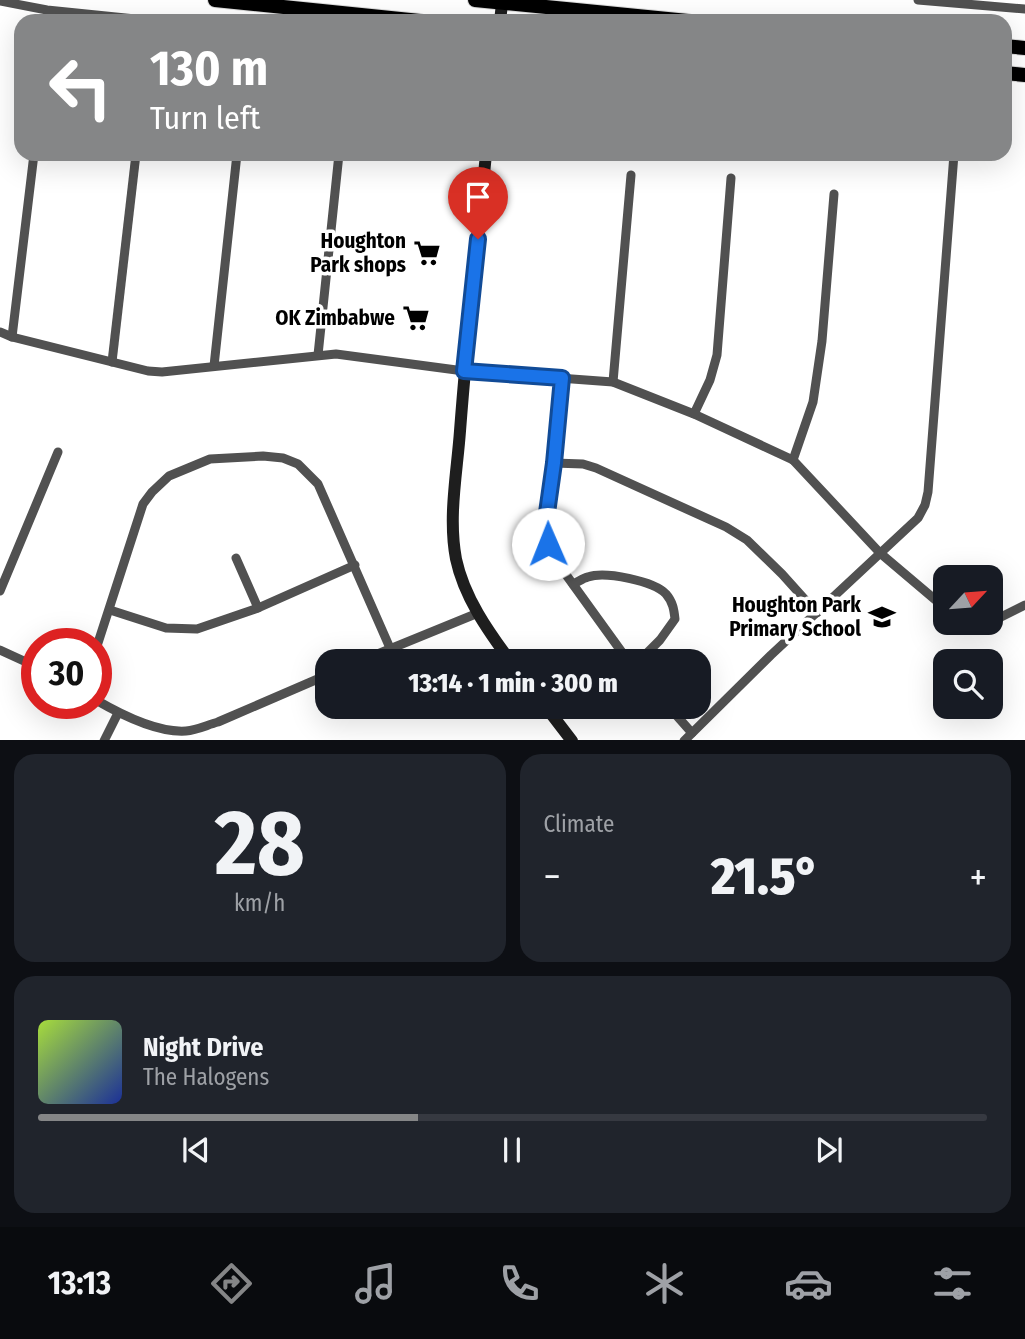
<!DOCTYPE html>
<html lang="en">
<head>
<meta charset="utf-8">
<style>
  body { margin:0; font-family:"Fira Sans Condensed",sans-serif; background:#20242c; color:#f1f3f6; height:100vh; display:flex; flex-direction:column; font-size:26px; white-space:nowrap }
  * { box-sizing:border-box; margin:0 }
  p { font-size:23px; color:#9ea1a6 }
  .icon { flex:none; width:38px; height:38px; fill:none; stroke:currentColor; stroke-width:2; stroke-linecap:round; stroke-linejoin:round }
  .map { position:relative; height:740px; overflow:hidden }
  .panel { display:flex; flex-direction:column; gap:14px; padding:14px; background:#0d0f14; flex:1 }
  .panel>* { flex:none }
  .guide { position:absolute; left:14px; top:14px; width:998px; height:147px; border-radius:21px; box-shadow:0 7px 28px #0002; background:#858687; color:#fff; overflow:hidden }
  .needle { width:46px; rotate:64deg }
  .fabs { position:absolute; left:933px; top:565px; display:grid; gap:14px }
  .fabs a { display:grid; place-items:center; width:70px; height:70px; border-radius:14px; background:#171b24; box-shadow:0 7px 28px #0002; font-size:35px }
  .speed { position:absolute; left:21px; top:628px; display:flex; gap:14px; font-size:35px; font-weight:700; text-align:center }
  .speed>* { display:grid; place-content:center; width:91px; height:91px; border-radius:50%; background:#171b24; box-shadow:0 7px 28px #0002; line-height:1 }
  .speed .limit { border:10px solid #d22; background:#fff; color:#111 }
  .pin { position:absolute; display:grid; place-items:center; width:60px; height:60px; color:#fff; margin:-72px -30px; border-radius:50% 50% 50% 0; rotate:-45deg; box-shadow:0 0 7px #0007 }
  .pin .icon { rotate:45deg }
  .me { position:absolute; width:77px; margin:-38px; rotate:359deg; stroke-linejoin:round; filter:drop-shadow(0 0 5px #0008) }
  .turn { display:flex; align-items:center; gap:24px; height:147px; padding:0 21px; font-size:32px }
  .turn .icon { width:91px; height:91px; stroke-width:2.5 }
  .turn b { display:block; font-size:49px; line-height:60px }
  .big { font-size:52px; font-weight:800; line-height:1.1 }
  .panel .card { flex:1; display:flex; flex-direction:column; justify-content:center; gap:10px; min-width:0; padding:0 24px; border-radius:21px; background:#20242c }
  .panel .dial { align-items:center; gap:0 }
  .dial b { font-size:91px; line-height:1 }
  .song { display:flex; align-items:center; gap:21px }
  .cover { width:84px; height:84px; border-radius:10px; background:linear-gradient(135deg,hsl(80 70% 55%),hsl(230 70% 35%)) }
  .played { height:7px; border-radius:4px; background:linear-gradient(90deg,#858687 40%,#363941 40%) }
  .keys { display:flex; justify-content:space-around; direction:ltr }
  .heat { display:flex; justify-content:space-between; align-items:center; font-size:38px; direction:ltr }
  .panel .tiles { flex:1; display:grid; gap:14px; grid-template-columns:1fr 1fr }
  .card:last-child { grid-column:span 2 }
  .trip { position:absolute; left:315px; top:649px; width:396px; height:70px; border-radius:21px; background:#171b24; box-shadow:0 7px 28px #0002; font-weight:800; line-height:70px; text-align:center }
  .tabs { display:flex; height:112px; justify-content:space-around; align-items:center; background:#090b0e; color:#9ea1a6 }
  .tabs .icon { width:49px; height:49px }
  .tabs .selected { color:#858687 }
  .tabs b { font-size:32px; color:#f1f3f6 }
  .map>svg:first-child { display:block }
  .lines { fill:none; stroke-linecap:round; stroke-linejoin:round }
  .trunk-casing { stroke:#dbdbdb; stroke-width:16 }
  .minor { stroke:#515151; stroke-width:9 }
  .secondary { stroke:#1e1e1e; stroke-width:12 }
  .trunk { stroke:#000; stroke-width:14 }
  .route-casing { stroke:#114b97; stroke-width:18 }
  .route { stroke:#1a73e8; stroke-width:12 }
  .labels { text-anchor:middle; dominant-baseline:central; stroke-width:7; stroke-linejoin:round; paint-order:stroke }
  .poi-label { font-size:21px; font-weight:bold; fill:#000; stroke:#fff; text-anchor:end }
</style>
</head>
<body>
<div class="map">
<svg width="1025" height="741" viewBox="0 0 1025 741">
  <rect width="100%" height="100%" fill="#fff"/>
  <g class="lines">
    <g class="trunk-casing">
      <g id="trunk">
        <polyline points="215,0 420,21"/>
        <polyline points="475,0 688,21"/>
        <polyline points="1004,46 1025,48"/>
        <polyline points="1004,73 1025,75"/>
      </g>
    </g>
    <g class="minor">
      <polyline points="918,0 1025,9"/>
      <polyline points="0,1 47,10 155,21"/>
      <polyline points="0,332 12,337 148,371 162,372 336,354 464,371 613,382 694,414 793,460 880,553 945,608"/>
      <polyline points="12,337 34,154"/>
      <polyline points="318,355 339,154"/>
      <polyline points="112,362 136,154"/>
      <polyline points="214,366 237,154"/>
      <polyline points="562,378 554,463 545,527 548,544 559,565 629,662"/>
      <polyline points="613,382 631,175"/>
      <polyline points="694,414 710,380 717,355 731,178"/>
      <polyline points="793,460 813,402 822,341 834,194"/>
      <polyline points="554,463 583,464 596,468 726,527 747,540 782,574 817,613"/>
      <polyline points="236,558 258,608"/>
      <path d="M 573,584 C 578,582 583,578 588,577 C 605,571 654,581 666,594 C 673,602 674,610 675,619 L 660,640 L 638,662"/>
      <polyline points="0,591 58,452"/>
      <polyline points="110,610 166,628 197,629 258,608 355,565"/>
      <polyline points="990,619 999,618 1025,605"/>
      <polyline points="96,649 143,504 152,492 169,476 210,459 263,456 283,458 298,464 318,484 390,648"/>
      <polyline points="0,650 37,667"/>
      <polyline points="358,662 478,613"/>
      <path d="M 96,700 C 120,714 157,733 186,731 C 197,730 207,725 218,722 L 327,675"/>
      <polyline points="669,707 692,733"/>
      <polyline points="104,741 118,713"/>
      <polyline points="684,741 771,655 918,518 925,505 928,492 954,154"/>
    </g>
    <g class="secondary">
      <polyline points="500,21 502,4"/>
      <path d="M 486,154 C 477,246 467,338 460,431 C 457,473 448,517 456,559 C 464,597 488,631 511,662"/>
      <polyline points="546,707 572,741"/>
    </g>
    <use href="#trunk" class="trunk"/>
  </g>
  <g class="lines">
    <g class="route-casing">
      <polyline id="route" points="478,239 464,371 562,378 554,463 545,527 548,544"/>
    </g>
    <use href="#route" class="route"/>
  </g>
  <defs>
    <g id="supermarket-bare" transform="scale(2.1)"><path d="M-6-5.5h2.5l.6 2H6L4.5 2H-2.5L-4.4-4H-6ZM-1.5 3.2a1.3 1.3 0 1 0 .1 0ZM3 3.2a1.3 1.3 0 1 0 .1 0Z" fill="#000" stroke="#fff" stroke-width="2.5" paint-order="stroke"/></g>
    <g id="school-bare" transform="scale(2.1)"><path d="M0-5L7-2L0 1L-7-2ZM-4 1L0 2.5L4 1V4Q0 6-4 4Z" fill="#000" stroke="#fff" stroke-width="2.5" paint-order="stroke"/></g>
  </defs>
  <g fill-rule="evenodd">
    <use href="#supermarket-bare" x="427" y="253"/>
    <use href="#supermarket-bare" x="416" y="318"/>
    <use href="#school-bare" x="882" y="617"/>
  </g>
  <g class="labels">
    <g class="poi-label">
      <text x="406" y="241">Houghton<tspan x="406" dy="24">Park shops</tspan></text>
      <text x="395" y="318">OK Zimbabwe</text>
      <text x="861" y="605">Houghton Park<tspan x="861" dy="24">Primary School</tspan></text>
    </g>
  </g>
</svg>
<div class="fabs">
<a><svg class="needle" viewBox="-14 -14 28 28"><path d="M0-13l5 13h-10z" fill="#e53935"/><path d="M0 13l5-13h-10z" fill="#9ea1a6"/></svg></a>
<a><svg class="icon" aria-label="search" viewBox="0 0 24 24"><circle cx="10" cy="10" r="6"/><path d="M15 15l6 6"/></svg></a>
</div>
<div class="speed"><div class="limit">30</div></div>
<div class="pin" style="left:478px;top:239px;background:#d93025"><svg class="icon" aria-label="arrive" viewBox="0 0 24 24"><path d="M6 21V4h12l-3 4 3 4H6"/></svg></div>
<svg class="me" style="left:548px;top:544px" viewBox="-20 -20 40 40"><circle r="19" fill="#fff"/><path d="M0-13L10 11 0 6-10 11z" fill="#1a73e8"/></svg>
<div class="trip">13:14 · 1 min · 300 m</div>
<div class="guide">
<div class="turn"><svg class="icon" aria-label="left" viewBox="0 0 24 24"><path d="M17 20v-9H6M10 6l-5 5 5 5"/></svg><div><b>130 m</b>Turn left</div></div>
</div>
</div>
<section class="panel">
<div class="tiles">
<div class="card dial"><b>28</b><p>km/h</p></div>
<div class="card"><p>Climate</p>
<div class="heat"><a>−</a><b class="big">21.5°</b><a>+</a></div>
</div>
<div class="card">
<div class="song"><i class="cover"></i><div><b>Night Drive</b><p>The Halogens</p></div></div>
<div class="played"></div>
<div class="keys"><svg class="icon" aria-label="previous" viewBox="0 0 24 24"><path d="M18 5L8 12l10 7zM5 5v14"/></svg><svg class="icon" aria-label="pause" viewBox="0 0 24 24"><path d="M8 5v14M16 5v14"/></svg><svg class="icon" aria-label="next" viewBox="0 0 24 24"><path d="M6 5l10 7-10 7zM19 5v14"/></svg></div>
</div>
</div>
</section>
<nav class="tabs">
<b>13:13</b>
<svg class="icon selected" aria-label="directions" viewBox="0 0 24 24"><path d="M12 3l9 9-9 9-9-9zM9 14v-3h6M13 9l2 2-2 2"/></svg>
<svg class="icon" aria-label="music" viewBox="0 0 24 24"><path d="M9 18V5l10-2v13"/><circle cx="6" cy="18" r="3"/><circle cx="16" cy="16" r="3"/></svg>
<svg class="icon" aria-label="phone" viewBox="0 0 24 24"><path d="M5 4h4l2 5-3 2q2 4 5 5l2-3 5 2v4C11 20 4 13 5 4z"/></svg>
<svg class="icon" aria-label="climate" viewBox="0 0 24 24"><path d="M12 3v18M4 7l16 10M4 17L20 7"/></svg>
<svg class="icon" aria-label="car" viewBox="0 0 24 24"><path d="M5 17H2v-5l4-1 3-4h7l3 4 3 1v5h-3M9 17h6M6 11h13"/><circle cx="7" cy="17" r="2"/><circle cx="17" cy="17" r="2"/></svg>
<svg class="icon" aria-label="filters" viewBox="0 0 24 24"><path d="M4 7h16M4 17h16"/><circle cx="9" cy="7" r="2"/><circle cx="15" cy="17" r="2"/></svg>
</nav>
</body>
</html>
